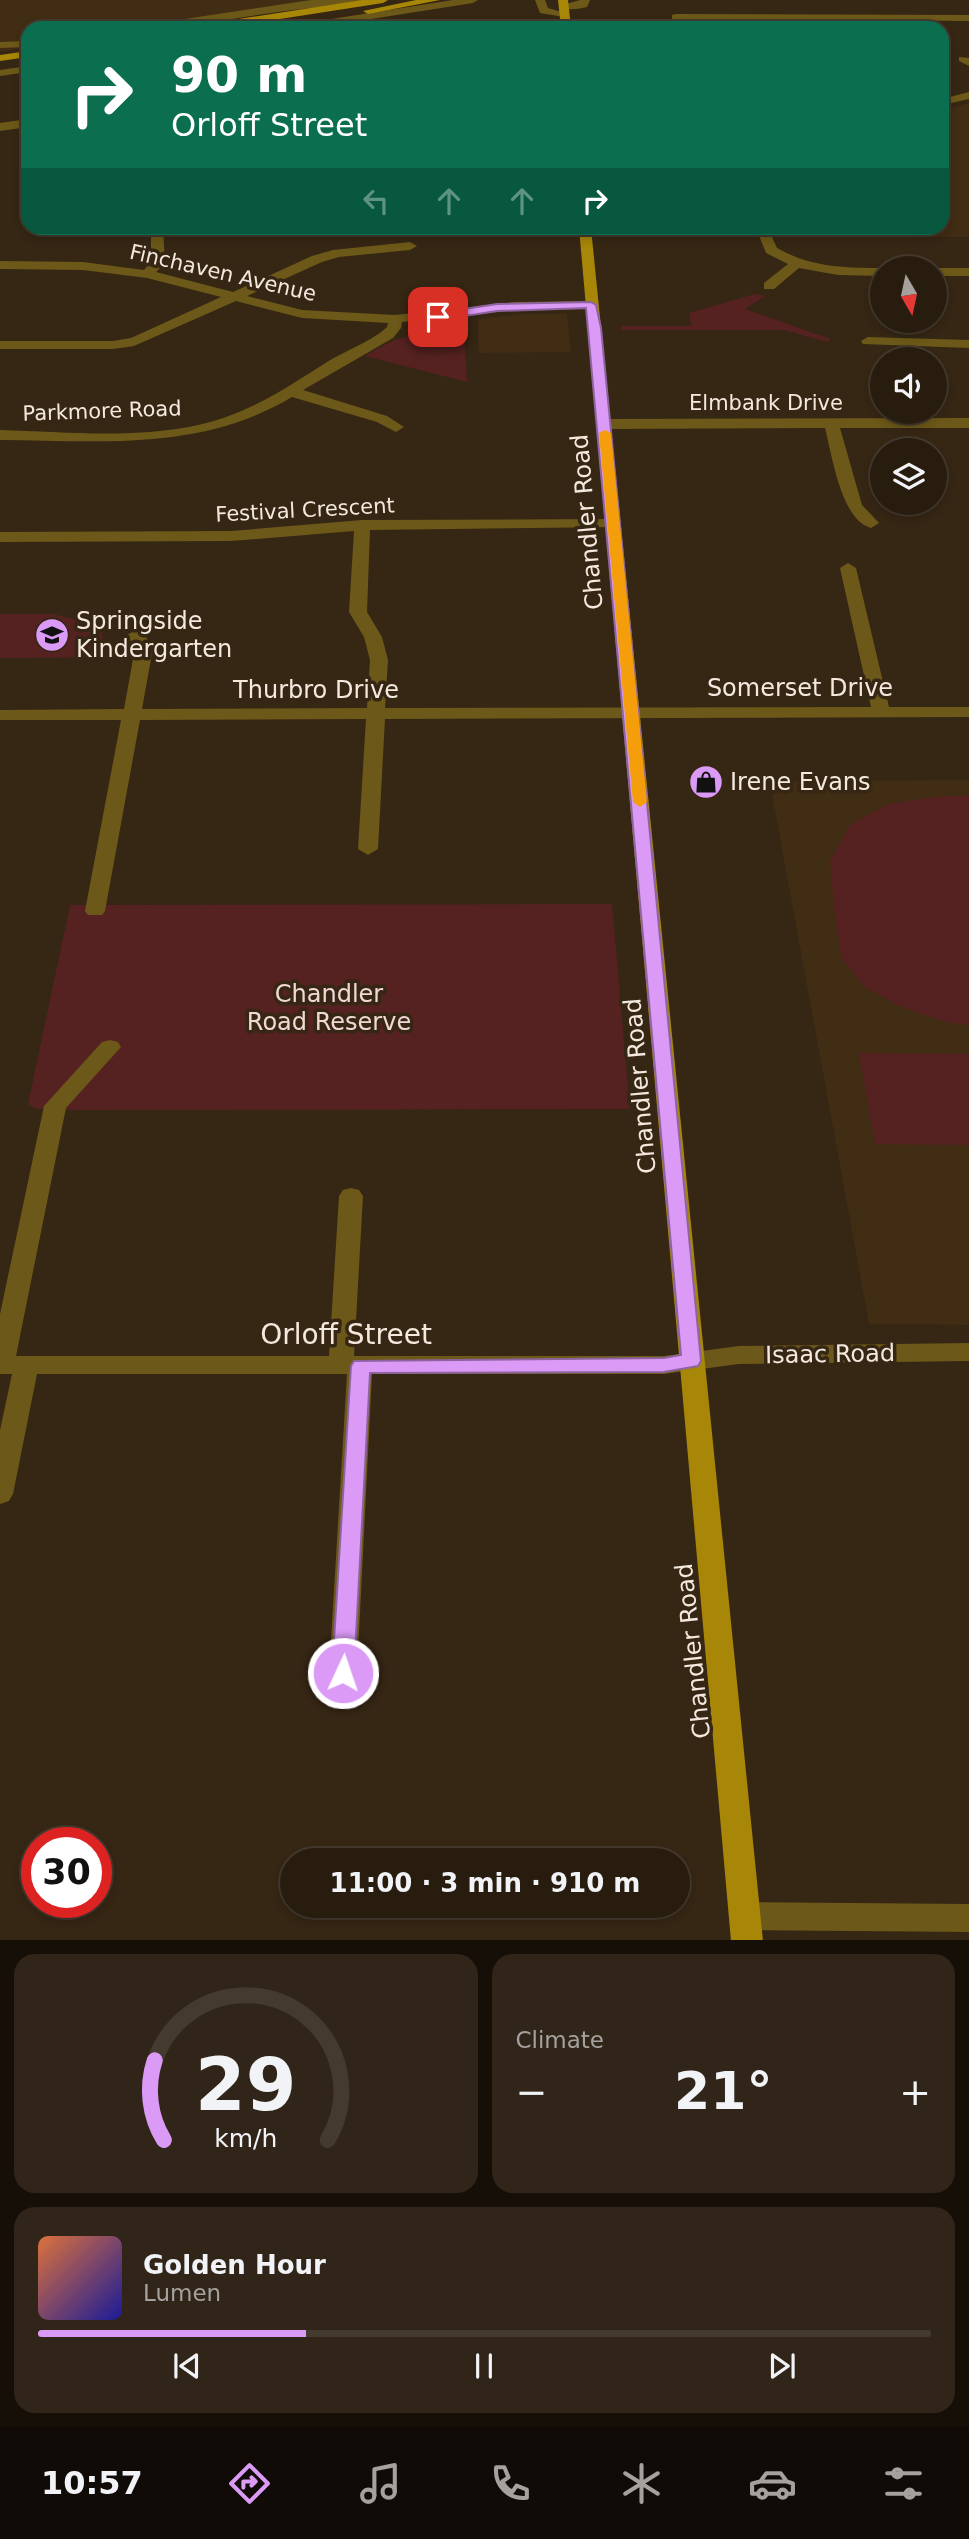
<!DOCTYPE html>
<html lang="en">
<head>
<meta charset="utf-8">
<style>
  body { margin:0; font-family:"DejaVu Sans",sans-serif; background:#302518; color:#f1f3f6; height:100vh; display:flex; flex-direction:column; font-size:26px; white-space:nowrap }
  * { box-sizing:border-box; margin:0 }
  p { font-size:23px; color:#a5a19e }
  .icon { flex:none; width:38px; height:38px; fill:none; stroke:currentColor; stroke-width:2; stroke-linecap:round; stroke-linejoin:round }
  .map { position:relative; height:1940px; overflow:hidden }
  .sheet { display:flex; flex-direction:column; gap:14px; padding:14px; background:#160f08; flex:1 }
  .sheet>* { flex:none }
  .hud { position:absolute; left:21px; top:21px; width:928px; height:214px; border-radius:21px; box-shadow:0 4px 10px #0003,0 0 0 2px #443a2f; background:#0b6e4f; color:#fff; overflow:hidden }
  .needle { width:46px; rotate:171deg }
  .fabs { position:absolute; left:870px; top:256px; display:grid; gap:14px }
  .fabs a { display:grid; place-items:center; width:77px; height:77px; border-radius:50%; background:#281c0f; box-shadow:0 4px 10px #0003,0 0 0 2px #443a2f; font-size:35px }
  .speed { position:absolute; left:21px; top:1827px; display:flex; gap:14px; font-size:35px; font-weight:700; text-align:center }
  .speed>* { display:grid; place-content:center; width:91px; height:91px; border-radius:50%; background:#281c0f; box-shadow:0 4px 10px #0003,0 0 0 2px #443a2f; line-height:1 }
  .speed .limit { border:10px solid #d22; background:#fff; color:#111 }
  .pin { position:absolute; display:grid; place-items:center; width:60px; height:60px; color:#fff; margin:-30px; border-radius:14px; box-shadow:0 4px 10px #0006 }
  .me { position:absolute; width:77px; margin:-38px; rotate:3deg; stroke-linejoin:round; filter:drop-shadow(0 0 5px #0008) }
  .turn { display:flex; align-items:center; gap:24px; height:147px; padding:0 35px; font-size:32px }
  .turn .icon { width:91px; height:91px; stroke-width:2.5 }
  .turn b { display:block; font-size:49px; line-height:60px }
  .lanes { display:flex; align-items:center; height:66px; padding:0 35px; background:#0003; justify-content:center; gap:35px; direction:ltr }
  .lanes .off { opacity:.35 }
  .big { font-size:52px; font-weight:800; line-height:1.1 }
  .sheet .widget { flex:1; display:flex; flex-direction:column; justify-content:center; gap:10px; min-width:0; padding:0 24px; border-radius:21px; background:#302518 }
  .sheet .dial { align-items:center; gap:0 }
  .dial svg { height:182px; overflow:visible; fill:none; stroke:#443a2f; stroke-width:7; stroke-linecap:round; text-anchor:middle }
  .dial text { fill:#f1f3f6; stroke:none }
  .song { display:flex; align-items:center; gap:21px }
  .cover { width:84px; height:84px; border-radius:10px; background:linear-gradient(135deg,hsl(20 70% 55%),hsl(240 70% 35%)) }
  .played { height:7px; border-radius:4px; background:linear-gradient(90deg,#db9af6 30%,#443a2f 30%) }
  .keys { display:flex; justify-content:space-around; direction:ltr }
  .heat { display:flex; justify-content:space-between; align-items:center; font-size:38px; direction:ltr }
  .sheet .tiles { flex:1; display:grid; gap:14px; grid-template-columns:1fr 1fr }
  .widget:last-child { grid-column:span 2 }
  .trip { position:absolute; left:280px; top:1848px; width:410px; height:70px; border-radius:35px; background:#281c0f; box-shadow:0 4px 10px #0003,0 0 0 2px #443a2f; font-weight:800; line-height:70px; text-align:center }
  .tab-bar { display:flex; height:112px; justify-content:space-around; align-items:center; background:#100b06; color:#a5a19e }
  .tab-bar .icon { width:49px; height:49px }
  .tab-bar .selected { color:#db9af6 }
  .tab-bar b { font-size:32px; color:#f1f3f6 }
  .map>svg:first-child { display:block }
  .built { fill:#412c14 }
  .green { fill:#552221 }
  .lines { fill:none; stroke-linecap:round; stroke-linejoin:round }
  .minor { fill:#6c5818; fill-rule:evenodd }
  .major { fill:#a78608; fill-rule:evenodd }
  .route { fill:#db9af6; stroke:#8e64a0; stroke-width:2 }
  .slow { fill:#f59e0b }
  .labels { text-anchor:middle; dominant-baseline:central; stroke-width:7; stroke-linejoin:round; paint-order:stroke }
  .far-street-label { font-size:21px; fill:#f4e9de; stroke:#362614 }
  .street-label { font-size:24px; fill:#f4e9de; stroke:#362614 }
  .poi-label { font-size:24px; fill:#f4e9de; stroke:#362614; text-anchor:start }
  .park-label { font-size:24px; fill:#f3d7d5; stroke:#362614 }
  .near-street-label { font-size:28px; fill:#f4e9de; stroke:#362614 }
</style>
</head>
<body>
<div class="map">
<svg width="969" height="1941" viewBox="0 0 969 1941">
  <rect width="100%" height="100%" fill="#362614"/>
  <g class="built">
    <polygon points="0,0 353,0 161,28 28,28 28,47 0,52"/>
    <polygon points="969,103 969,237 781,238 778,228 942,228 942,110"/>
    <polygon points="521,314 567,314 571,352 479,353 478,319"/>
    <polygon points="969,780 969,1325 869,1324 772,794 779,781"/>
  </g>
  <g class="green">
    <polygon points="755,294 765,296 745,309 830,339 828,342 784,330 621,330 622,326 691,326 689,313"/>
    <polygon points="463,321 467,382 365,356 392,341"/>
    <polygon points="0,614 53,614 110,628 102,633 104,644 111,650 123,651 124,657 0,658"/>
    <polygon points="943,796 969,796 969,1025 945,1022 899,1006 865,987 842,959 835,916 830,861 850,825 888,804"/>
    <polygon points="612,904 630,1109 82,1110 37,1109 28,1104 70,905"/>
    <polygon points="859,1053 969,1054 969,1145 875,1144"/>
  </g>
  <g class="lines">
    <g class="minor">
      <path d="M 311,0 L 361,0 L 365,3 L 360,6 C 285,4 214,28 140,28 L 145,25 Z"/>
      <polygon points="453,0 478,0 473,3 314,28 288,28 293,25"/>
      <polygon points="535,0 545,0 548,8 569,14 564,17 540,13"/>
      <path d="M 580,0 L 590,0 L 587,7 C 579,9 565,11 559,6 Z"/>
      <polygon points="676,14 969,15 969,21 672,19 672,15"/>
      <polygon points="28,41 28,47 0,48 0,42"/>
      <polygon points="959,57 969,58 969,66 959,61"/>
      <polygon points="28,66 28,72 0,76 0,70"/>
      <polygon points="969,92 969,99 942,105 942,99"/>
      <polygon points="28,119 28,127 0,131 0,123"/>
      <path d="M 151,228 L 163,228 L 165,263 L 156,272 L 233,292 L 312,256 L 333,250 L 410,242 L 417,246 L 410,250 L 339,257 L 322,262 L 247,296 L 302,310 L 395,315 L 516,302 L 591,301 L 598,305 L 591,309 L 516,310 L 402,322 L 401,328 L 393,338 L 303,390 L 387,416 L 404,427 L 396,432 L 377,422 L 292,397 C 202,451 101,441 0,440 L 0,430 C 78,432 165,443 239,412 C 271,399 298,380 327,362 C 342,353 377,338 387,327 L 388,323 L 302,318 L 236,301 L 134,346 L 113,349 L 0,349 L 0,341 L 113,341 L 131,338 L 221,297 L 147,278 L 83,270 L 0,269 L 0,261 L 83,262 L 144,270 L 151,262 Z"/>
      <path d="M 756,228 L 768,228 L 777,248 C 810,267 844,268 882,268 L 882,276 L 838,275 L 799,268 L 774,289 L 764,289 L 764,283 L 788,264 L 766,253 Z"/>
      <rect x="934" y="268" width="35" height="8"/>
      <polygon points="868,337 969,340 969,348 863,344 861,341"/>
      <path d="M 969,418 L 969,428 L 840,428 L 862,505 L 879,523 L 871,528 C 841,520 832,455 825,428 L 604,429 L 596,424 L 604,419 Z"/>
      <polygon points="613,519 621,524 619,527 370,530 367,612 382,637 388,660 385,708 871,707 840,568 848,563 856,568 889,707 969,707 969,717 385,719 378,849 368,855 358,849 366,719 140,720 105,911 102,915 88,915 85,911 121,720 0,720 0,710 124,709 135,648 127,635 136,630 142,631 153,648 142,709 367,708 370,660 364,637 349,612 354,531 231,541 0,542 0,532 231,531 362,520"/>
      <polygon points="110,1040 118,1042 121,1047 66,1108 16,1356 329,1356 339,1196 343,1190 351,1188 359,1190 363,1196 354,1356 664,1356 739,1346 969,1343 969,1361 739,1364 664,1374 372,1374 357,1673 353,1681 343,1685 333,1681 329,1673 347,1374 37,1374 13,1494 9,1501 0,1504 0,1430 12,1374 0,1374 0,1314 44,1106 102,1042"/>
      <polygon points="745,1902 969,1904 969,1932 745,1930 734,1926 729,1916 734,1906"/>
    </g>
    <g class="major">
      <polygon points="362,0 388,0 383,3 221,28 195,28 200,25"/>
      <polygon points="416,0 440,0 368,14 363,11"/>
      <polygon points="558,0 568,0 571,28 561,28"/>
      <polygon points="28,51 28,57 0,61 0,55"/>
      <polygon points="579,228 591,228 763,1941 731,1941"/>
    </g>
  </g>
  <polygon class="route" points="591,302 596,305 601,328 701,1361 698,1366 664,1372 370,1373 354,1673 351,1679 343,1682 336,1679 332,1673 351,1366 354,1361 664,1358 681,1355 586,308 497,311 438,320 433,317 438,313 497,304"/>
  <polygon class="slow" points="605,430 611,433 647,802 640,807 633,802 599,433"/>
  <defs>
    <g id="school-disc" transform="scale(1.75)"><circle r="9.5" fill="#db9af6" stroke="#362614"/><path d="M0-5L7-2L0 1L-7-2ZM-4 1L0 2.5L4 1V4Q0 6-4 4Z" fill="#111"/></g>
    <g id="shop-disc" transform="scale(1.75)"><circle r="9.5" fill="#db9af6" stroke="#362614"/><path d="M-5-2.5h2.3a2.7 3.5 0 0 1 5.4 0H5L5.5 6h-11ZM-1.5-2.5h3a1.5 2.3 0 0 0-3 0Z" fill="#111"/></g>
  </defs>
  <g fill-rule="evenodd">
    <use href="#school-disc" x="52" y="635"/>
    <use href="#shop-disc" x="706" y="782"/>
  </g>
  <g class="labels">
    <g class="far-street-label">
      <text transform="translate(223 273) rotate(13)">Finchaven Avenue</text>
      <text x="766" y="403">Elmbank Drive</text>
      <text transform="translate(102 411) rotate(-2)">Parkmore Road</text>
      <text transform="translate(305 510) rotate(-3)">Festival Crescent</text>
    </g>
    <g class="street-label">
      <text transform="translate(587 522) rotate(-95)">Chandler Road</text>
      <text x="800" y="688">Somerset Drive</text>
      <text x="316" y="690">Thurbro Drive</text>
      <text transform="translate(640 1086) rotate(-95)">Chandler Road</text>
      <text transform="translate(830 1354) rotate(-1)">Isaac Road</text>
      <text transform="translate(693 1651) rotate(-96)">Chandler Road</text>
    </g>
    <g class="poi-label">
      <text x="76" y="621">Springside<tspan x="76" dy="28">Kindergarten</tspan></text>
      <text x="730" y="782">Irene Evans</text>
    </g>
    <g class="park-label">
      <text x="329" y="994">Chandler<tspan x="329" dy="28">Road Reserve</tspan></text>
    </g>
    <g class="near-street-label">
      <text x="346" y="1334">Orloff Street</text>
    </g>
  </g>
</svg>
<div class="fabs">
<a><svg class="needle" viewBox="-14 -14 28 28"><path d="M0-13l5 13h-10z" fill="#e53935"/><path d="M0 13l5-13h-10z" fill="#a5a19e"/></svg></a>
<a><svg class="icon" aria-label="sound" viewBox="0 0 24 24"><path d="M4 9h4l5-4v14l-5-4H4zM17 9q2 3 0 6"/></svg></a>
<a><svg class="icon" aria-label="layers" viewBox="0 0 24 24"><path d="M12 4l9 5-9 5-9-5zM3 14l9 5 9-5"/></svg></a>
</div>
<div class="speed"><div class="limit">30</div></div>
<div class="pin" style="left:438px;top:317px;background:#d93025"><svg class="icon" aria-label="arrive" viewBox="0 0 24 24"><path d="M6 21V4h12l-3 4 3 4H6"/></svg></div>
<svg class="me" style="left:343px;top:1673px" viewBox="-20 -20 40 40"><circle r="17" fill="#db9af6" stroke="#fff" stroke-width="3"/><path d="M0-11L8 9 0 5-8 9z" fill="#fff"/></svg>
<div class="trip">11:00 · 3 min · 910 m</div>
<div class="hud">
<div class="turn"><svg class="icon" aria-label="right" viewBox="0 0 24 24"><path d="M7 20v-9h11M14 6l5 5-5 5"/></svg><div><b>90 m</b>Orloff Street</div></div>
<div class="lanes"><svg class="icon off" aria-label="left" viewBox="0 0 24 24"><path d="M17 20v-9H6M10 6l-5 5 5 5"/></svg><svg class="icon off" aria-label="ahead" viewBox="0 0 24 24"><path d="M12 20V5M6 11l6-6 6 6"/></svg><svg class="icon off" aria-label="ahead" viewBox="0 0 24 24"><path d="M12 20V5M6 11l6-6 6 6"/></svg><svg class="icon" aria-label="right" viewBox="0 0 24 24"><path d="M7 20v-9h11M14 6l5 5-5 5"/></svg></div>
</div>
</div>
<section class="sheet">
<div class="tiles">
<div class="widget dial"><svg viewBox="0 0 100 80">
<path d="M14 69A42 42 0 1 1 86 69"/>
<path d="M14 69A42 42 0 0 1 10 34" stroke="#db9af6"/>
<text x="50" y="56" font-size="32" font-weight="700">29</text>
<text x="50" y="72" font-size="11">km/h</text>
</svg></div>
<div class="widget"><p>Climate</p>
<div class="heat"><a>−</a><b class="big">21°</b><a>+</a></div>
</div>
<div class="widget">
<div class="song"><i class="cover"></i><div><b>Golden Hour</b><p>Lumen</p></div></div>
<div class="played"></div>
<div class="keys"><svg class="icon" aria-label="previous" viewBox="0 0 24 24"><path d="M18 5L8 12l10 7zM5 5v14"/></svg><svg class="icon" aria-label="pause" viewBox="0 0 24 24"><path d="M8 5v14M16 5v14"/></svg><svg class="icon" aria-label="next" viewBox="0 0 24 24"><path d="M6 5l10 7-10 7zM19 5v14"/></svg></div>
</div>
</div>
</section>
<nav class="tab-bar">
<b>10:57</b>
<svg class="icon selected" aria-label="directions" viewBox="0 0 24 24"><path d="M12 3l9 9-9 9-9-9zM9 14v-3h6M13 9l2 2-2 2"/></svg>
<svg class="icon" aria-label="music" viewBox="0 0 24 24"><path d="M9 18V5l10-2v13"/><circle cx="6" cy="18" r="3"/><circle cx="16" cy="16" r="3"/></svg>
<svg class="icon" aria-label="phone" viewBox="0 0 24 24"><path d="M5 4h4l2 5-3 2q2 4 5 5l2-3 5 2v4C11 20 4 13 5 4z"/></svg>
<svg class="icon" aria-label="climate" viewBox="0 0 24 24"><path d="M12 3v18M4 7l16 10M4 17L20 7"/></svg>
<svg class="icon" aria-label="car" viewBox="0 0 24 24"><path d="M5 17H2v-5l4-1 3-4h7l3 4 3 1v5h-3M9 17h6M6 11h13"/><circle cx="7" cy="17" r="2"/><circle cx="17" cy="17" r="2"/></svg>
<svg class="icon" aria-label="filters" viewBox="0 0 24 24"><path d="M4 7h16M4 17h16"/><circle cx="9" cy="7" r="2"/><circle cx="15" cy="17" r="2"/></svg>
</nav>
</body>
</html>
